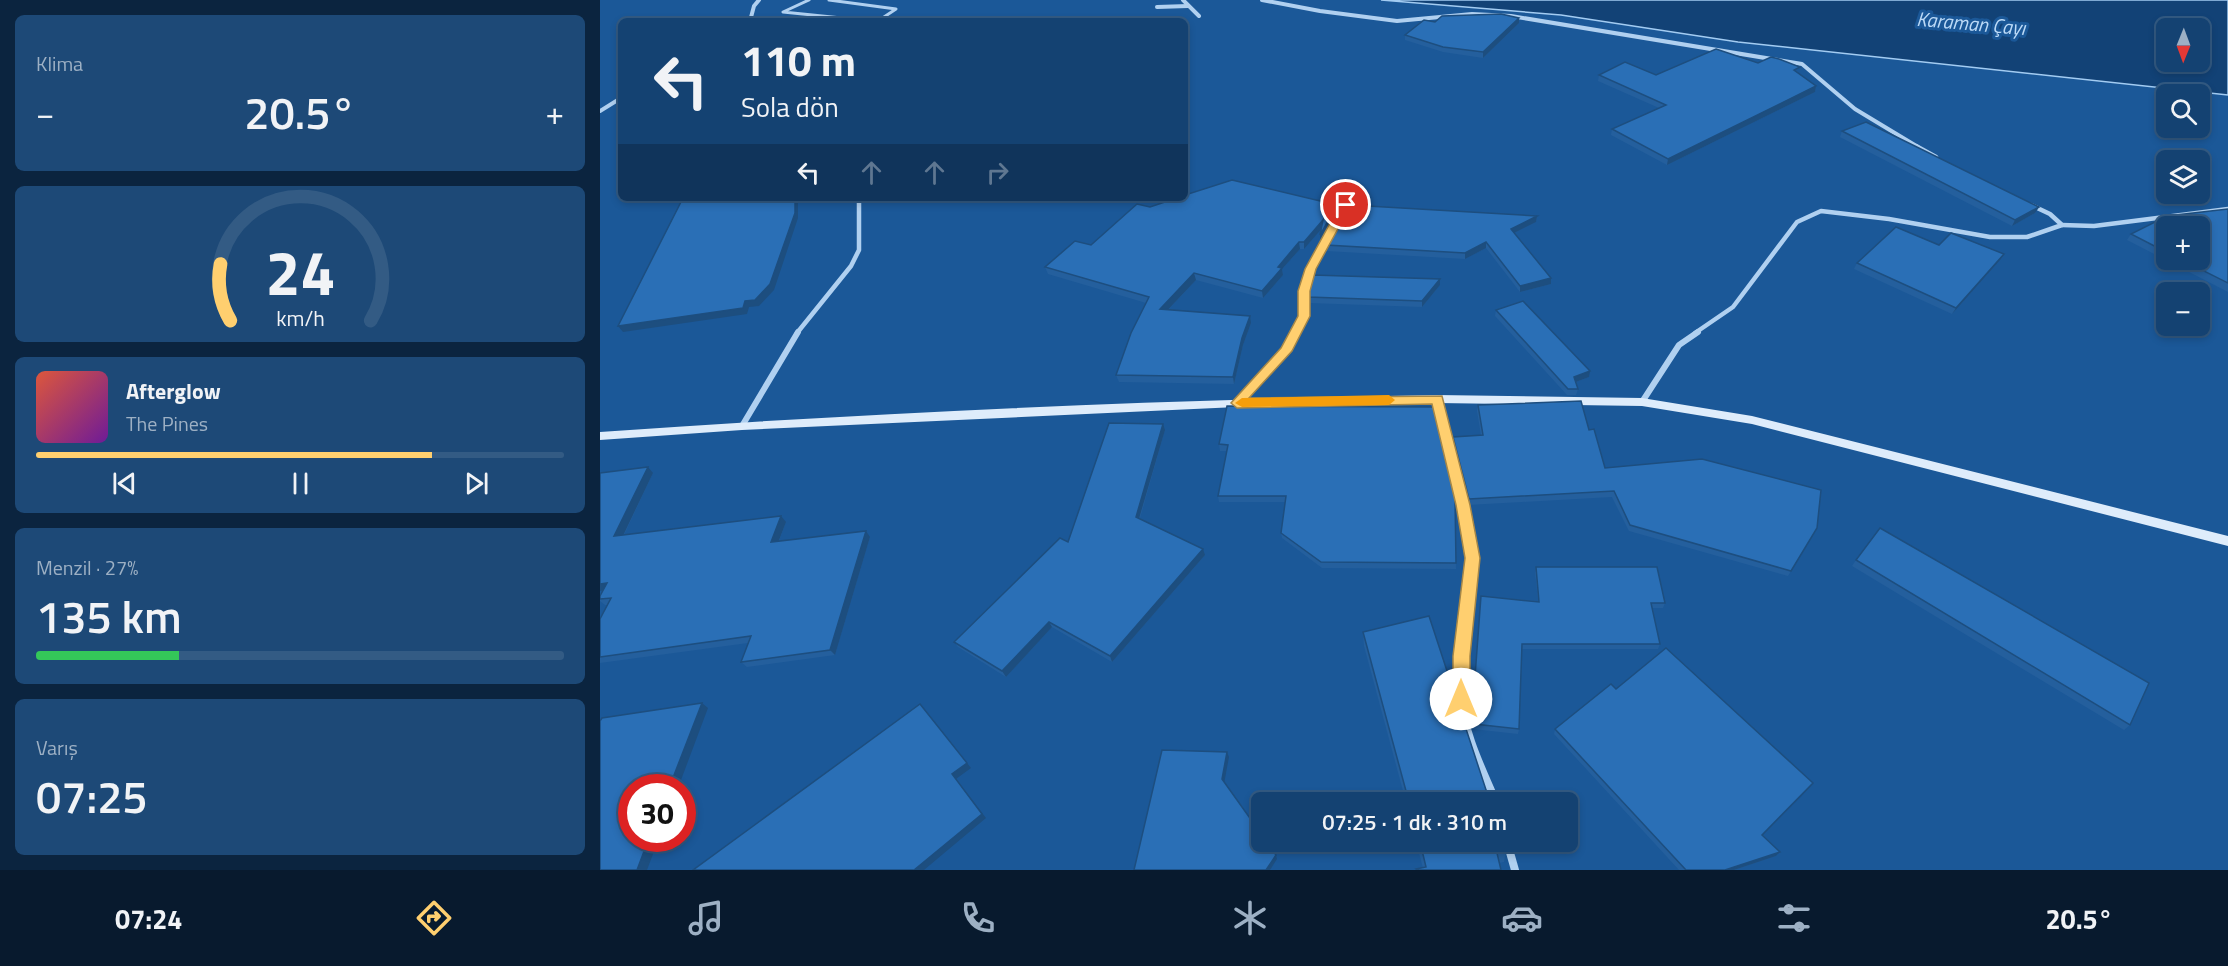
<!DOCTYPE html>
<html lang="tr">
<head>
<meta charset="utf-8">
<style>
  body { margin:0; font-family:"Titillium Web",sans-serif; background:#1d4977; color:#f1f3f6; height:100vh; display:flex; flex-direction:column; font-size:22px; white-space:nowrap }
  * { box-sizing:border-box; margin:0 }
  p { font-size:20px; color:#9db0c4 }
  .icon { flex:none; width:33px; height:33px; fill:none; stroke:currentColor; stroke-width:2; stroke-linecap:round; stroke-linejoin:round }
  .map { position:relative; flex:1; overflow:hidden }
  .sheet { display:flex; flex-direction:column; gap:15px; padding:15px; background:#0b243f; width:600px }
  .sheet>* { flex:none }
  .hud { position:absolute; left:18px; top:18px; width:570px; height:183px; border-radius:9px; box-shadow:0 3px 9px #0003,0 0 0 2px #335b84; background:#144272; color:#f1f3f6; overflow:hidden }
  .needle { width:39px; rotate:181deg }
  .controls { position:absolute; left:1556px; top:18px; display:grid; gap:12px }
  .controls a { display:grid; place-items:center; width:54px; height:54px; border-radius:9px; background:#144272; box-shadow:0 3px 9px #0003,0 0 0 2px #335b84; font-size:30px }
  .speed { position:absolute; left:18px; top:774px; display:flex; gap:12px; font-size:30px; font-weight:700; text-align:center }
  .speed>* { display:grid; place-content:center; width:78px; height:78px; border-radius:50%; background:#144272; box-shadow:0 3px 9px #0003,0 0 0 2px #335b84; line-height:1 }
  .speed .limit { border:9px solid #d22; background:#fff; color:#111 }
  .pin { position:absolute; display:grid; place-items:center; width:51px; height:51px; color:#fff; margin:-26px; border:3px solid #fff; border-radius:50%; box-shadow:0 2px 6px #0007 }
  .me { position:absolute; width:66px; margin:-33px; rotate:0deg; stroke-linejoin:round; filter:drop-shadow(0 0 4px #0008) }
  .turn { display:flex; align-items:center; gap:21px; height:126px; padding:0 24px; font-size:27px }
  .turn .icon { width:78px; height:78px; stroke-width:2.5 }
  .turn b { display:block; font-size:42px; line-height:51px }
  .lanes { display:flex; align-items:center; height:57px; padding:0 24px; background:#0003; justify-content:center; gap:30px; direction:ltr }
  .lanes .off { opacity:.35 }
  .big { font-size:45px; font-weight:600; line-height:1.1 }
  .sheet .card { flex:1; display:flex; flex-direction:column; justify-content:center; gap:9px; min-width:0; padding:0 21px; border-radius:9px; background:#1d4977 }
  .sheet .dial { align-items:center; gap:0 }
  .dial svg { height:156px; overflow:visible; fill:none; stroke:#335b84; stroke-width:7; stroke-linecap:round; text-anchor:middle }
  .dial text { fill:#f1f3f6; stroke:none }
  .song { display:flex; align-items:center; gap:18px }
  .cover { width:72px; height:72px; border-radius:9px; background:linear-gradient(135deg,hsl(10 70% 55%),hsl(280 70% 35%)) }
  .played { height:6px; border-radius:3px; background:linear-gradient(90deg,#ffcf6f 75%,#335b84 75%) }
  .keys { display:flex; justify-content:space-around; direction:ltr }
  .heat { display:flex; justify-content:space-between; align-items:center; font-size:33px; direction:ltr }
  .charge { height:9px; border-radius:4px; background:linear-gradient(90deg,#34c759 27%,#335b84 0) }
  .trip { position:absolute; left:651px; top:792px; width:327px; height:60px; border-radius:9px; background:#144272; box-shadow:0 3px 9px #0003,0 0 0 2px #335b84; font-weight:600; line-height:60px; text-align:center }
  .dock { display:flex; height:96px; justify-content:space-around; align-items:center; background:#081a2e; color:#9db0c4 }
  .dock .icon { width:42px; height:42px }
  .dock .active { color:#ffcf6f }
  .dock b { font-size:27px; color:#f1f3f6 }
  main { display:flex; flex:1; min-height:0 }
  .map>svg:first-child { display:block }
  .water { fill:#124276; stroke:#a3ccf2; stroke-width:1.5; fill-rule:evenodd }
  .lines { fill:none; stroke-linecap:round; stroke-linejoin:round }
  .lane { stroke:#b0d0f0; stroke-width:3 }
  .street-far3 { stroke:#b0d0f0; stroke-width:4 }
  .street-far2 { stroke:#b0d0f0; stroke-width:4.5 }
  .street-far1 { stroke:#b0d0f0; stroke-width:6 }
  .street { stroke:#b0d0f0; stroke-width:8 }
  .secondary { fill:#deecfb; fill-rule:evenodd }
  .wall { fill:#245f9d; fill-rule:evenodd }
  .shaded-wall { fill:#1d4e7f }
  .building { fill:#2a6fb6; stroke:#1d4e7f; stroke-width:1.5 }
  .route { fill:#ffcf6f; stroke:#a68748; stroke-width:1.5 }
  .slow { fill:#f59e0b }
  .labels { text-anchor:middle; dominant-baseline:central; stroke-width:6; stroke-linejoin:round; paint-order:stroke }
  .far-water-label { font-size:20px; font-style:italic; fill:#bcdaf7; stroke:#1b5898 }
</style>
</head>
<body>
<main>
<section class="sheet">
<div class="card"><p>Klima</p>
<div class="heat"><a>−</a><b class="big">20.5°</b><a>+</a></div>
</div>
<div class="card dial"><svg viewBox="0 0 100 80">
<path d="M14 69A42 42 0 1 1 86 69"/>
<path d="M14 69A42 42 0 0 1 9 40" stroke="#ffcf6f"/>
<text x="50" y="56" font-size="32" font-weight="700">24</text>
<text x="50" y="72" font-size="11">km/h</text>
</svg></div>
<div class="card">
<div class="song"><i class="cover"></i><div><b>Afterglow</b><p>The Pines</p></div></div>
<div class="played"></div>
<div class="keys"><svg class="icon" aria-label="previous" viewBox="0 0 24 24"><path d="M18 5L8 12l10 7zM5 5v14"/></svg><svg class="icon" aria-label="pause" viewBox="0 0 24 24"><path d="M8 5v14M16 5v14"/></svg><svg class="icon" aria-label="next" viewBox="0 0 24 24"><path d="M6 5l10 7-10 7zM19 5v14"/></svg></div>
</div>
<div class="card"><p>Menzil · 27%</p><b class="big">135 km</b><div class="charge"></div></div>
<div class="card"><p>Varış</p><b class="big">07:25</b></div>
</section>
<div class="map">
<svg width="1628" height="870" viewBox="0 0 1628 870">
  <rect width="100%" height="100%" fill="#1b5898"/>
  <path class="water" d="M 781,0 L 1628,0 L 1628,95 L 1138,42 L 961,15 ZM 1566,28 L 1599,28 L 1599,62 L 1566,62 Z"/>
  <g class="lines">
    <g class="lane">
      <polyline points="209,0 183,12 271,21"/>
      <polyline points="229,0 296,9 278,21"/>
    </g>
    <g class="street-far3">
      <polyline points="583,0 599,16"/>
      <polyline points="662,0 720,11 797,21 872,14 911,16 1202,64 1255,109 1318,147"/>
      <polyline points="557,7 588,6"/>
      <polyline points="150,21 154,6 159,0"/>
      <polyline points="0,111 21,98"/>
    </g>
    <g class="street-far2">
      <polyline points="1316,146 1336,157"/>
      <polyline points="1462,225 1494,226 1628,209"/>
      <polyline points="197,333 251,266 259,250 259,198"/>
      <polyline points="695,333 704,316 704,291 711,269 746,205"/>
      <polyline points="1095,333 1133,307 1197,222 1221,211 1289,219 1390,237 1427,237 1462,225 1450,214 1431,205"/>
    </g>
    <g class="street-far1">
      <polyline points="837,399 863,505 872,558 871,570"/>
      <polyline points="1042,402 1079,345 1098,332"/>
      <polyline points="637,403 686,351 696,332"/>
      <polyline points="142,426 198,332"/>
    </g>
    <g class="street">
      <path d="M 871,569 C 866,611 858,655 861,697 C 864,734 882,769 896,802"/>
      <polyline points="907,842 915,870"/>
    </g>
    <path class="secondary" d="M 837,395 L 1042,398 L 1152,416 L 1628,536 L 1628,546 L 1152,424 L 1042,406 L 837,403 L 637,407 L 142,430 L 0,440 L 0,432 C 279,412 558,400 837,395 Z"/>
  </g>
  <g class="wall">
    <polygon points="835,22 919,23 883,58 843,52 805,40 805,35"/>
    <polygon points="1158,63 1198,73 1216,86 1215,92 1067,165 1011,135 1012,129 1059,108 998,81 999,75 1056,75"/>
    <polygon points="1242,131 1439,207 1435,213 1412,226 1240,137"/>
    <polygon points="550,207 737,212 720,242 720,235 721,229 704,249 700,249 682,269 683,275 663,298 596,280 568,310 651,323 643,345 634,384 519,382 516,375 546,303 448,274 445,267 491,245"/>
    <path d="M 1628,209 L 1628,292 L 1527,240 L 1531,234 ZM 1566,226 L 1599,260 L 1566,260 Z"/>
    <polygon points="937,216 936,222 914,233 951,278 951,284 920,292 886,248 865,259 726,251 726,245"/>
    <polygon points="1339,245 1400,260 1352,314 1254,269 1257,263"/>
    <polygon points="840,285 822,307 709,303 708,297"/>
    <polygon points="896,310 989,377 976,382 978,389 976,395 967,395 895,316"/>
    <polygon points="878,405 989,430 1005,468 1217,528 1188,576 1029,531 1012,497 868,505 853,443 853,437 881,435 877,411"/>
    <polygon points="627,406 858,499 858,505 855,506 856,569 722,568 682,538 681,533 685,502 619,502 618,496 627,451 620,451 619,444"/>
    <polygon points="565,430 540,518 605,555 512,662 452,627 406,677 358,647 354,642 468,542"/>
    <polygon points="0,473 53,473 24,535 186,522 179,541 270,537 235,655 147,667 141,662 148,643 0,663 0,619 7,605 5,605 0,601 0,596 3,590 0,591"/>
    <polygon points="1256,560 1530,725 1524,730 1252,566"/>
    <polygon points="936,567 1065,603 1063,608 1053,608 1060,644 1058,649 921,649 919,729 918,734 873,729 871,722 881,596 938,601 935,573"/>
    <polygon points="763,632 890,802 806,802 764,646"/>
    <polygon points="1016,689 1209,788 1163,835 1180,852 1176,856 1134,870 1079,870 954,734 955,729"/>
    <polygon points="816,842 903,842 906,851 904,862 899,863 823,868"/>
  </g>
  <g class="shaded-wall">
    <polygon points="919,18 919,23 883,58 883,52"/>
    <polygon points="1216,86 1215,92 1067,165 1068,159"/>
    <polygon points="195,198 198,198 198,218 174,290 159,306 149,307 147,314 23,332 18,326 145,301"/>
    <polygon points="737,205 737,212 720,242 720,235"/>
    <polygon points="1439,207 1435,213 1412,226 1415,220"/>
    <polygon points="937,216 936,222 910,235 911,229"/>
    <polygon points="723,220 724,226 704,249 704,242"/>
    <polygon points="699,242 700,249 682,269 683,275 663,298 662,291 678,267"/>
    <polygon points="886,242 886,248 865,259 865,253"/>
    <polygon points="1404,254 1400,260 1352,314 1356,308"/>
    <polygon points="594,273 596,280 562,316 560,309"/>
    <polygon points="951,278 951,284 920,292 920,286"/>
    <polygon points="840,279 840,285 822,307 822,301"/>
    <polygon points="650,316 651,323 643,345 634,384 633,377 642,338"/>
    <polygon points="990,371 989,377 973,383 974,377"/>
    <polygon points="563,424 565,430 538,522 536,517"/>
    <polygon points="48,467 53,473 20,542 14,536"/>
    <polygon points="181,516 186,522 176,548 171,542"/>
    <polygon points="266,531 270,537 235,655 230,650"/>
    <polygon points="603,549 605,555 512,662 510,656"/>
    <polygon points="7,583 13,589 0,591 0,584"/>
    <polygon points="449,622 452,627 406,677 402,671"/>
    <polygon points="102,703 108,708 78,788 69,788"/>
    <polygon points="320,704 371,768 356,779 386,818 324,870 314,870 352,774"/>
    <polygon points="627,752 629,757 624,784 622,779"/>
    <polygon points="1213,783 1209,788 1159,839 1162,835"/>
    <polygon points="49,838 59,838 47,870 37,870"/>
    <polygon points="1180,852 1176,856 1134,870 1125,870"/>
    <polygon points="676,855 677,859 670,870 666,870"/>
  </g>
  <g class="building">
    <polygon points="901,14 919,18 883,52 843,47 805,35 824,20 835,22 842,16"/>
    <polygon points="1116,49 1158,63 1171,57 1179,59 1200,67 1194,70 1216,86 1068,159 1012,129 1066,105 999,75 1025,62 1056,75"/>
    <polygon points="1266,122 1439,207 1415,220 1242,131"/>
    <polygon points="632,180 737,205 720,235 723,220 704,242 699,242 678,267 682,268 662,291 594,273 560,309 650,316 642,338 633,377 516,375 531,333 549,297 445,267 475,241 491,245 537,204 550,207 577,198 585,198 585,195"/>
    <polygon points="83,198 195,198 195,213 170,284 155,300 145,301 143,308 18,326"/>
    <polygon points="750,205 937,216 911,229 951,278 920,286 886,242 865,253 726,245"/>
    <polygon points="1628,209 1628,283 1582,260 1599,260 1599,226 1566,226 1566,252 1531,234 1567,216"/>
    <polygon points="1296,227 1339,245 1351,233 1404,254 1356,308 1257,263"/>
    <polygon points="712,275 840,279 822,301 708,297"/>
    <polygon points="923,301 990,371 974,377 978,389 968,389 896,310"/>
    <polygon points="981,401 989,430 994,429 1005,468 1102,459 1221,490 1217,528 1191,571 1030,525 1014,491 869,499 853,437 883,435 878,405"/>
    <polygon points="627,406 834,407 858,499 855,500 856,563 721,562 681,533 686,496 618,496 628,445 619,444"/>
    <polygon points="509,423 563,424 536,517 603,549 510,656 449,622 402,671 354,642 460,538 468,542"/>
    <polygon points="48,467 14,536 181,516 171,542 266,531 230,650 141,662 151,636 0,657 0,619 11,598 0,599 0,596 7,583 0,584 0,473"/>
    <polygon points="1280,528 1549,683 1530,725 1256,560"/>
    <polygon points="936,567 1057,567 1065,603 1051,603 1060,644 922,644 919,729 874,724 872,717 881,596 939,602"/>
    <polygon points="829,616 890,802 809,802 763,632"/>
    <polygon points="1066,648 1213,783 1162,835 1180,852 1125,870 1086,870 955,729 1011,684 1016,689"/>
    <polygon points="102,703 69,788 32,788 32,838 49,838 37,870 0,870 0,721 2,718"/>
    <polygon points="320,704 367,763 352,774 382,814 314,870 93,870"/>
    <polygon points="562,750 627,752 622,779 662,835 662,842 666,842 676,855 666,870 534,870"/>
    <polygon points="820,842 903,842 906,851 897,853 901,870 817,870 816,869 826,867"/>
  </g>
  <polygon class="route" points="746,202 751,205 716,269 710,291 710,316 692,351 649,398 842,396 870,505 880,558 870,656 870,699 867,705 861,708 855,705 853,699 853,656 865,558 856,505 832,404 637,408 631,403 681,348 698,316 698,291 705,269 740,205"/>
  <polygon class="slow" points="789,395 795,400 789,405 642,407 635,403 642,398"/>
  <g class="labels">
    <g class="far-water-label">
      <text transform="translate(1371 23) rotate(5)">Karaman Çayı</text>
    </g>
  </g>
</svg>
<div class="controls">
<a><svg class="needle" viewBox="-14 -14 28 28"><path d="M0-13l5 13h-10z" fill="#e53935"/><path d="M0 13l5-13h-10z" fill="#9db0c4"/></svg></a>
<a><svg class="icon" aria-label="search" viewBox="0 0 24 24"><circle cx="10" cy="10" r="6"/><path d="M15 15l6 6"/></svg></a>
<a><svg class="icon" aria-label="layers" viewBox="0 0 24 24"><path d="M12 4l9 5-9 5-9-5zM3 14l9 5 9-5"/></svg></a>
<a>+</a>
<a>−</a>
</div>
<div class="speed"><div class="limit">30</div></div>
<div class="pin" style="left:746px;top:205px;background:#d93025"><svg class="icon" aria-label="arrive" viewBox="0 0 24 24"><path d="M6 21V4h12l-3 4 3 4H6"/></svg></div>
<svg class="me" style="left:861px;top:699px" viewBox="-20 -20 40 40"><circle r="19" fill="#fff"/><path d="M0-13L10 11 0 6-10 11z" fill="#ffcf6f"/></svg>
<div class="trip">07:25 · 1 dk · 310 m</div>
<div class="hud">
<div class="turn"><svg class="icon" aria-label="left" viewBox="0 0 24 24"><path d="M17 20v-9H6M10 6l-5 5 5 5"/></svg><div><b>110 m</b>Sola dön</div></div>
<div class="lanes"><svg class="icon" aria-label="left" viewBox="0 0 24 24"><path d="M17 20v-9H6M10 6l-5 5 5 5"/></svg><svg class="icon off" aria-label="ahead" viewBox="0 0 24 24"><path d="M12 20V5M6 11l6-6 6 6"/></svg><svg class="icon off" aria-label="ahead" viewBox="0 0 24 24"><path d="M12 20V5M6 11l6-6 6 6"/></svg><svg class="icon off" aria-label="right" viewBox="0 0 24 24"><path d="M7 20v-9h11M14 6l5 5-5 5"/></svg></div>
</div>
</div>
</main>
<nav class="dock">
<b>07:24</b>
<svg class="icon active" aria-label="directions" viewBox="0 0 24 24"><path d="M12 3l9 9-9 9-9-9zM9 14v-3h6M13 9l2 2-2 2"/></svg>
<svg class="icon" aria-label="music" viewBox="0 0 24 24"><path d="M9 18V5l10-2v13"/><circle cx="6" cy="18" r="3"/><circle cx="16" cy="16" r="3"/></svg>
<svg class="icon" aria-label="phone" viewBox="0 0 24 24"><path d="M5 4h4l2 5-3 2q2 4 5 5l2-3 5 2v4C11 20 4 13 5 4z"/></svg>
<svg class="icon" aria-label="climate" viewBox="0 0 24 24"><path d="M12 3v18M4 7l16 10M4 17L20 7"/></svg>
<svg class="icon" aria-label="car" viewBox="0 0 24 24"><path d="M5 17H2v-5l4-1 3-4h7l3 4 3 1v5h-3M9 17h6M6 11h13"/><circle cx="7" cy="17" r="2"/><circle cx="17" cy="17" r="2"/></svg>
<svg class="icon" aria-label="filters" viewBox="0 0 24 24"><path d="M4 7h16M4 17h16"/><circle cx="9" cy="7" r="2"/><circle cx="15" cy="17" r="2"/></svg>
<b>20.5°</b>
</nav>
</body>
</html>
